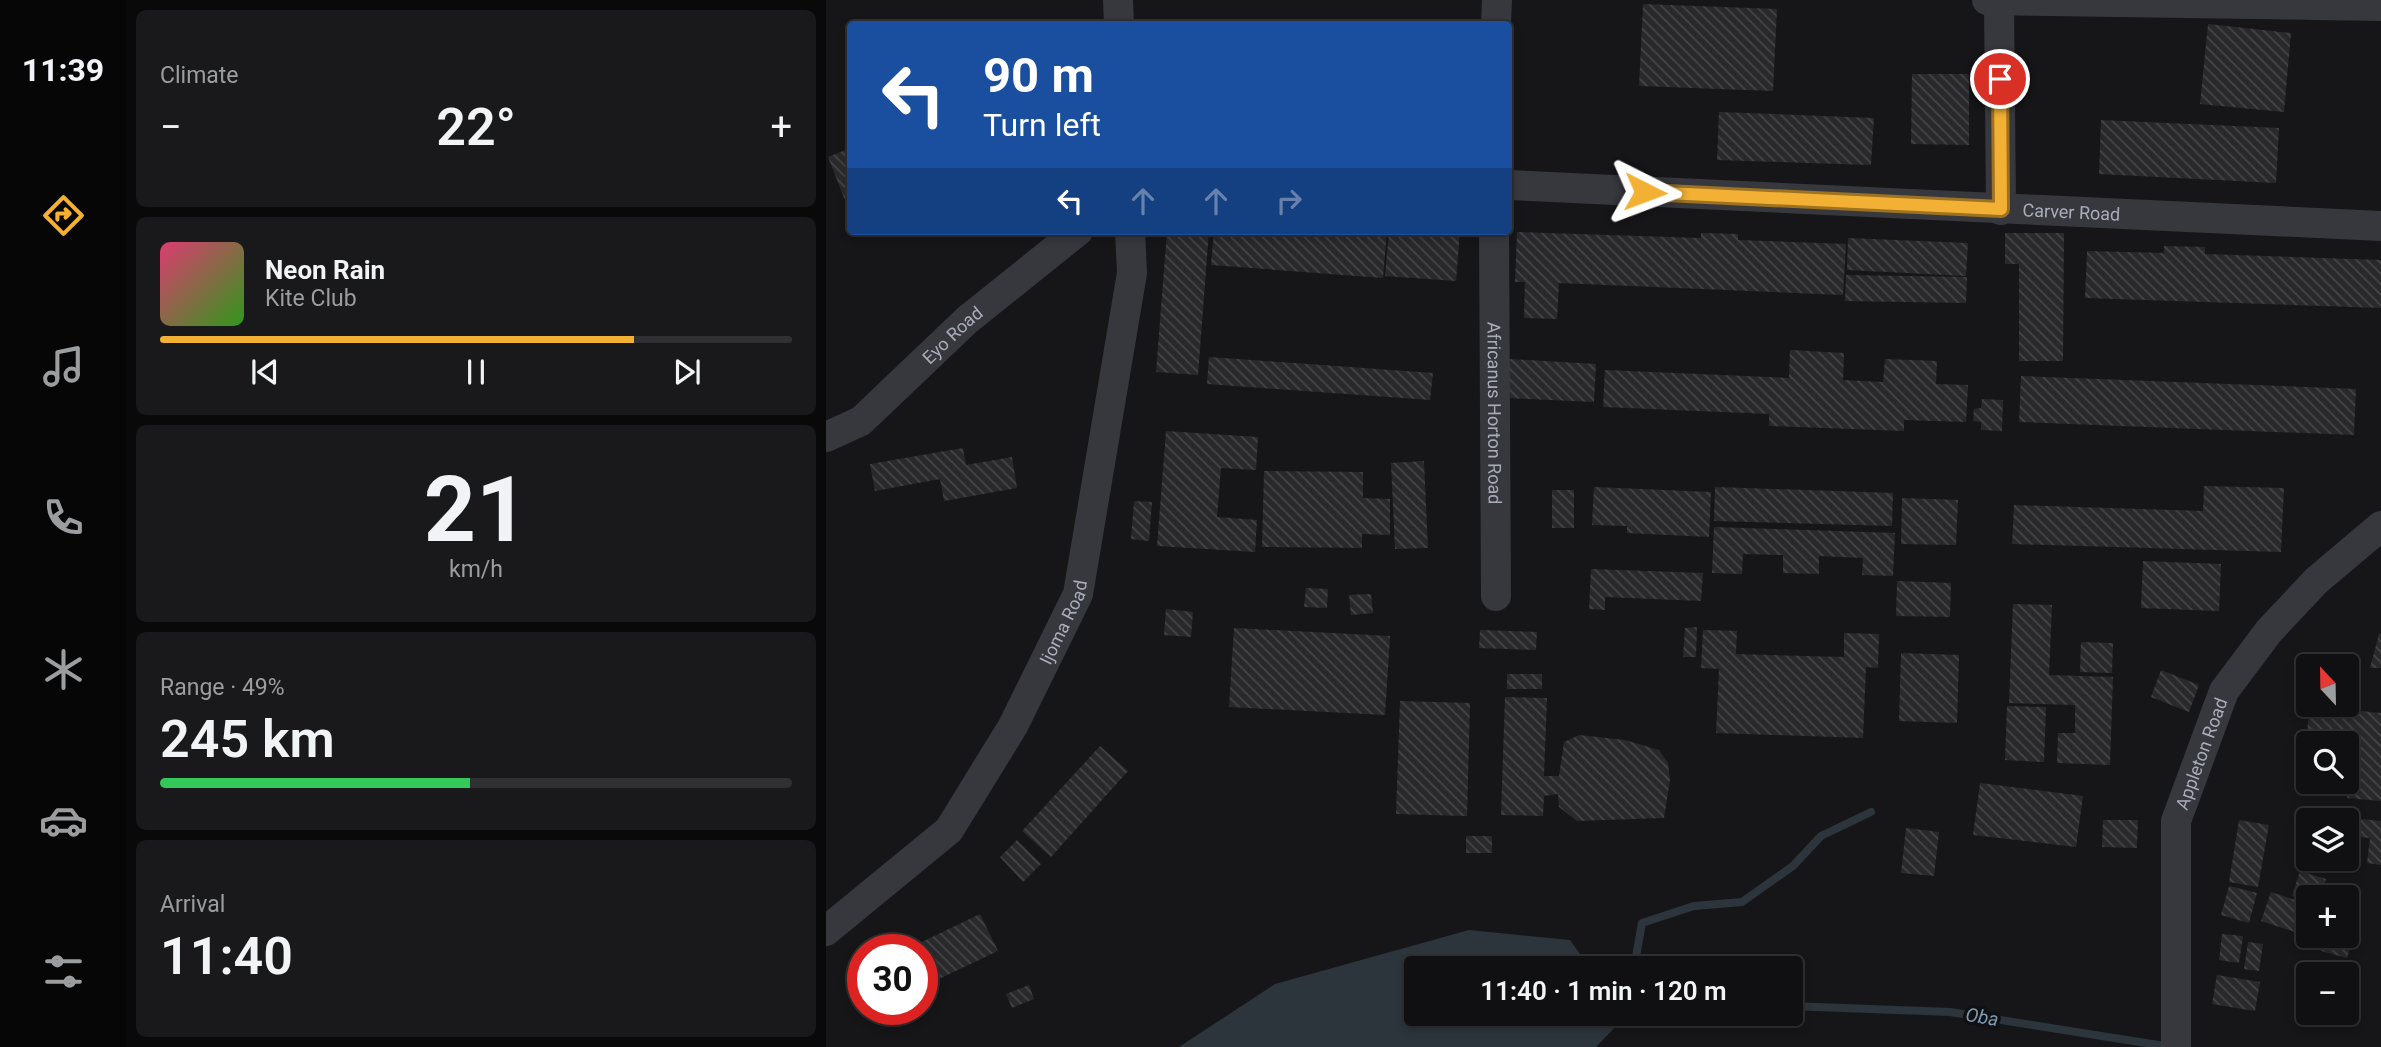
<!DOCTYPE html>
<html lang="en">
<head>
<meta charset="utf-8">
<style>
  body { margin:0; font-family:Roboto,sans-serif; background:#19191b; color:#f1f3f6; height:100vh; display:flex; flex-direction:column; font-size:26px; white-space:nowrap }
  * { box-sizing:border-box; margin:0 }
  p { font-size:23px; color:#9c9d9f }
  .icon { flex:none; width:38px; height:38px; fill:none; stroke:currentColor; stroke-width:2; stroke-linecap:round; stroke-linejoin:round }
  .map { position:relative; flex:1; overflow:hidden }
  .details { display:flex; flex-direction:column; gap:10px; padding:10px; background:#09090a; width:700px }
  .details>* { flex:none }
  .banner { position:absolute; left:21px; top:21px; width:665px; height:214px; border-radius:7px; box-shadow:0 4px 10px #0003,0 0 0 2px #303032; background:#1a4fa0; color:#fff; overflow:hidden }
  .needle { width:46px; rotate:338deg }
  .fabs { position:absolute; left:1470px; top:654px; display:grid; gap:14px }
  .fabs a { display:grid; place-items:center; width:63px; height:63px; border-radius:7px; background:#101012; box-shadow:0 4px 10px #0003,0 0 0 2px #303032; font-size:35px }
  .speed { position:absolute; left:21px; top:934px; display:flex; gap:14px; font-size:35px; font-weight:700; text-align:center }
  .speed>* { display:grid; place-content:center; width:91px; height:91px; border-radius:50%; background:#101012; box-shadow:0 4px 10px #0003,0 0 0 2px #303032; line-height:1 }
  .speed .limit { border:10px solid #d22; background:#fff; color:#111 }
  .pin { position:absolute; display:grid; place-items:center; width:60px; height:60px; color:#fff; margin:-30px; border:4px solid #fff; border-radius:50%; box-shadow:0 2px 7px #0007 }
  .me { position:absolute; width:77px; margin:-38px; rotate:93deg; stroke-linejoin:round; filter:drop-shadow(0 0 5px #0008) }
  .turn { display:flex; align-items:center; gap:24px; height:147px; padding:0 21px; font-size:32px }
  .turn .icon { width:91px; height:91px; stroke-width:2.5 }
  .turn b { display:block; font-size:49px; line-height:60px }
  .lanes { display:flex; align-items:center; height:66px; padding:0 21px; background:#0003; justify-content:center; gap:35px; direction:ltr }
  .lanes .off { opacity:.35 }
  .big { font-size:52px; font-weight:600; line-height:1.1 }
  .details .card { flex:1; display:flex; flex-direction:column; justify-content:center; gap:10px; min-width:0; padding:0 24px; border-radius:10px; background:#19191b }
  .details .dial { align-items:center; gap:0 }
  .dial b { font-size:91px; line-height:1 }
  .song { display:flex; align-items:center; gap:21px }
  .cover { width:84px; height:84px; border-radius:10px; background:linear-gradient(135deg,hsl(340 70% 55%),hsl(110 70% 35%)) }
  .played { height:7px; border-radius:4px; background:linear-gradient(90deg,#f2b134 75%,#303032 75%) }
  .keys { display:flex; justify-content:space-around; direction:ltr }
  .heat { display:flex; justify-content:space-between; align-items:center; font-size:38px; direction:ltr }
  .charge { height:10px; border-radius:5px; background:linear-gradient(90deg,#34c759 49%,#303032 0) }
  .trip { position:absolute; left:578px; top:956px; width:399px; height:70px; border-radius:7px; background:#101012; box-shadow:0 4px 10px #0003,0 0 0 2px #303032; font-weight:600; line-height:70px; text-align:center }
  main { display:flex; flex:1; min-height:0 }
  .menu { display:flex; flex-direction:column; width:126px; justify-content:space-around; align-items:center; background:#060607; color:#9c9d9f }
  .menu .icon { width:49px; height:49px }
  .menu .active { color:#f2b134 }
  .menu b { font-size:32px; color:#f1f3f6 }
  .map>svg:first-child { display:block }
  .water { fill:#2c353c }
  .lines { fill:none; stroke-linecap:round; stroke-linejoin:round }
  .stream { stroke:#2c353c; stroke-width:8 }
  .building { fill:url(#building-back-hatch) }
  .minor { stroke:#37383d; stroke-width:30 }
  .route-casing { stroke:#9d7322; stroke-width:18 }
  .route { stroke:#f2b134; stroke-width:12 }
  .labels { text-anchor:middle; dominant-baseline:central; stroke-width:7; stroke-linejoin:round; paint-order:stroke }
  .street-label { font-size:18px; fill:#a8adb8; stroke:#111113 }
  .water-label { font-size:19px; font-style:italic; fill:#7f9bb3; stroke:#111113 }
</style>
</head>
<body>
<main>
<nav class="menu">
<b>11:39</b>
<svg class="icon active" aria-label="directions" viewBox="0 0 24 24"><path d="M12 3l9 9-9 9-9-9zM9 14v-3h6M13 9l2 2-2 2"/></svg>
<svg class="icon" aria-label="music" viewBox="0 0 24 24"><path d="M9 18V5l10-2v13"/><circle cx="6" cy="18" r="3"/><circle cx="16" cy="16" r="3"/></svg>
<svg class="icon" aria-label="phone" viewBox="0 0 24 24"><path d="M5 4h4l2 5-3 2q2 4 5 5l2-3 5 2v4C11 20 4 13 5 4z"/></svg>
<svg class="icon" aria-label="climate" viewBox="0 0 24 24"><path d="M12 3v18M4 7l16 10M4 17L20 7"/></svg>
<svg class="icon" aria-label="car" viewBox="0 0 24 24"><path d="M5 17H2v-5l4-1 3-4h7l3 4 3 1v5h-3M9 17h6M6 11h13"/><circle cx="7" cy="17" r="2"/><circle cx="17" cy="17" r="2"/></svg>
<svg class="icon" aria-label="filters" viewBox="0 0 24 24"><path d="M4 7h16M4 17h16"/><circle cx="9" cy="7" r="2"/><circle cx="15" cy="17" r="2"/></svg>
</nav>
<section class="details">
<div class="card"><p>Climate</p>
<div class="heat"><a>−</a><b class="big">22°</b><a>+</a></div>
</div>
<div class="card">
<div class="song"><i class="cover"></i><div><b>Neon Rain</b><p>Kite Club</p></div></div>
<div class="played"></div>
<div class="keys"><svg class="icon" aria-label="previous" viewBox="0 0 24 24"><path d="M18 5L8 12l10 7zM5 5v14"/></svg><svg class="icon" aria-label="pause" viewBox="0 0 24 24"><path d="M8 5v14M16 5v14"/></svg><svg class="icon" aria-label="next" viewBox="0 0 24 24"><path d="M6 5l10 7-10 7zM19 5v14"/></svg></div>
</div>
<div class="card dial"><b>21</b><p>km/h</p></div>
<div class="card"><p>Range · 49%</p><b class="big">245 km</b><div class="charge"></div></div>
<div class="card"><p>Arrival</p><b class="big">11:40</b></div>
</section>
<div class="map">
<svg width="1555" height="1047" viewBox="0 0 1555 1047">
  <defs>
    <pattern id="building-back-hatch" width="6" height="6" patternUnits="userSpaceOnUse" patternTransform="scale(1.75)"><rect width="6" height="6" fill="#29292c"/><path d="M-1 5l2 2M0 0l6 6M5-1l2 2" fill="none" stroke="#454548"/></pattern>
  </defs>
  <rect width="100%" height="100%" fill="#161618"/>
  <polygon class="water" points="643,930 744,940 764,968 590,968 590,1013 797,1013 799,1017 770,1047 353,1047 449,984"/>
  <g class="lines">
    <g class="stream">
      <polyline points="808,968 816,923 868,906 916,902 967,866 995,836 1045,812"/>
      <polyline points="964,1006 1124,1012 1345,1047"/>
    </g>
  </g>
  <g class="building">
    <polygon points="817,4 951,9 947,91 813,86"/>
    <rect x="592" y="22" width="60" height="2"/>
    <polygon points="1382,24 1465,33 1458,112 1374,104"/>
    <polygon points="1086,74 1143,74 1143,145 1085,144"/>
    <polygon points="893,112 1048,118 1045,165 891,160"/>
    <polygon points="1275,120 1453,128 1450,183 1273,174"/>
    <polygon points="24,148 24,213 2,157"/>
    <polygon points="341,231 383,231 372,375 330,372"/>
    <polygon points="388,231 561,231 557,278 385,265"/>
    <polygon points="563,231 634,231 630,281 559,276"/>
    <polygon points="691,232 875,238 875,233 912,234 912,240 1020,244 1017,295 733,283 731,319 698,318 699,282 689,282"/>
    <polygon points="1179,233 1238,233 1237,361 1193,361 1193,264 1179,264"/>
    <polygon points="1022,238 1142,243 1140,276 1021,270"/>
    <polygon points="1338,246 1379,247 1379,254 1555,260 1555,308 1259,298 1261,251 1338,253"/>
    <polygon points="1020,275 1141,277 1140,303 1019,301"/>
    <polygon points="964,350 1018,353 1017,380 1057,382 1059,359 1111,361 1110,384 1142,385 1140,422 1078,420 1078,431 943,426 943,414 777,407 779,370 963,378"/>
    <polygon points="383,357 607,373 604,400 381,384"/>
    <polygon points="683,359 770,364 768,402 681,398"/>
    <polygon points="1195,376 1530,389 1528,435 1193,422"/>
    <polygon points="1156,399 1177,400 1176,431 1155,430 1155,422 1147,421 1148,409 1155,408"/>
    <polygon points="340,431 432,437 430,470 395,468 391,517 431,520 429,552 331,546"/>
    <polygon points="137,448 140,465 186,457 191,488 118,501 114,479 49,491 44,464"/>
    <polygon points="598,461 602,548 569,549 565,463"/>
    <polygon points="438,471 537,472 537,498 564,499 564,535 536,534 536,548 436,547"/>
    <polygon points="1378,486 1458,488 1455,552 1186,544 1188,505 1377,511"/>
    <polygon points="768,487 885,492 883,537 801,533 801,526 766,525"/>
    <polygon points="889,487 1067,493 1066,526 888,521"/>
    <rect x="726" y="490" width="22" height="38"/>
    <polygon points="1076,498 1132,500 1130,545 1075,544"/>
    <polygon points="308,501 326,502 323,541 305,539"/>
    <polygon points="888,527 1069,533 1067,576 1036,575 1037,558 993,556 993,574 957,573 957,555 917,554 916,574 886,573"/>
    <polygon points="1317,561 1395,564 1393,611 1315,608"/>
    <polygon points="765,569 877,573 875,601 779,597 779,610 763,609"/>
    <polygon points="1071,581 1125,583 1124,617 1070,616"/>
    <polygon points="480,588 502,589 501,608 478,607"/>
    <polygon points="545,594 547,613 525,615 523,595"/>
    <polygon points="1187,604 1226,605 1223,675 1287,677 1284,765 1231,763 1232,733 1249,733 1249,705 1183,703"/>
    <polygon points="340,609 367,612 365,637 338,635"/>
    <polygon points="871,627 870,657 857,657 859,628"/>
    <polygon points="408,628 564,636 559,715 403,707"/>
    <polygon points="654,630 711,632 710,650 653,648"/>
    <polygon points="877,630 911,631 910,654 1018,657 1018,633 1053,634 1052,668 1040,667 1037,738 890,733 893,669 875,668"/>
    <polygon points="1555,633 1555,668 1544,668 1553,634"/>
    <polygon points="1255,642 1287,643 1286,673 1254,672"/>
    <polygon points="1075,653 1133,655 1131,723 1073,721"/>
    <polygon points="1335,670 1373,685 1363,712 1325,697"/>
    <rect x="681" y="674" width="35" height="15"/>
    <polygon points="679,697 721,698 718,776 733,776 738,742 753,735 799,740 833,750 842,763 844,780 838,818 751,821 733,807 732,794 718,796 717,816 675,815"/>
    <polygon points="574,701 644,703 641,816 570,814"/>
    <polygon points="1181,706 1220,707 1218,762 1179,760"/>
    <polygon points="1484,706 1555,713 1555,801 1521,798 1525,754 1521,754 1521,744 1482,744 1482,750 1479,749"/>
    <polygon points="274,746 302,771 225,857 196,831"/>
    <polygon points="1154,783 1257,796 1250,847 1147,835"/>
    <polygon points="1505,816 1555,821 1555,865 1541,863 1544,838 1521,836 1521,821 1505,821"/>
    <polygon points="1277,820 1312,820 1311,848 1276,847"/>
    <polygon points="1413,820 1443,825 1432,887 1403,882"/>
    <polygon points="1080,828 1113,832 1108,876 1075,873"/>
    <rect x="640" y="836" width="26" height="17"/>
    <polygon points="191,840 215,864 197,882 174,857"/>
    <polygon points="1474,871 1500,879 1494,898 1482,898 1482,901 1466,896"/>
    <polygon points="1403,886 1431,893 1423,923 1395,915"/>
    <polygon points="1445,892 1478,903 1469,932 1435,921"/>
    <polygon points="154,914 172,951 96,987 96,950 79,950"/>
    <polygon points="1521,924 1531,926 1521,958 1495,951 1500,936 1521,936"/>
    <polygon points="1396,934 1417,936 1413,963 1393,960"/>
    <polygon points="1422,942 1437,944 1433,971 1418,969"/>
    <polygon points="1391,975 1434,982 1429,1011 1386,1004"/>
    <polygon points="1478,975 1482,976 1482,1013 1492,1013 1491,1020 1469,1015"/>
    <polygon points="203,985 208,999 186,1008 180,994"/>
  </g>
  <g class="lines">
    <g class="minor">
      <polyline points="292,0 293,24"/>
      <polyline points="1161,0 1555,6"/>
      <polyline points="1173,1 1175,210"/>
      <polyline points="670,24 671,0"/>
      <path id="s1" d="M 682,185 L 1555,226"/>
      <path id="s2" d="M 668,231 L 670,596"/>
      <path id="s3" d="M 0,437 L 35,421 L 141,320 L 252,231"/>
      <path id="s4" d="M 0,931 L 123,830 L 187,726 L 252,594 L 306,273 L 304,231"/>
      <path id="s5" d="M 1350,1047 L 1350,821 L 1398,691 L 1443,631 L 1490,581 L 1555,526"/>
    </g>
  </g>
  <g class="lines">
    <g class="route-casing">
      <polyline id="route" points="819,192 1175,209 1174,79"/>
    </g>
    <use href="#route" class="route"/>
  </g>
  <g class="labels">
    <g class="street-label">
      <text stroke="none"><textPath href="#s1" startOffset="564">Carver Road</textPath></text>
      <text stroke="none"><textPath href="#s3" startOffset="164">Eyo Road</textPath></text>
      <text stroke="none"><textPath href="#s2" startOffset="182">Africanus Horton Road</textPath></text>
      <text stroke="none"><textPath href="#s4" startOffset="397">Ijoma Road</textPath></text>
      <text stroke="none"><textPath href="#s5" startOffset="298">Appleton Road</textPath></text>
    </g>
    <g class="water-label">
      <text transform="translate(1156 1017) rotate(9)">Oba</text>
    </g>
  </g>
</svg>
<div class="fabs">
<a><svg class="needle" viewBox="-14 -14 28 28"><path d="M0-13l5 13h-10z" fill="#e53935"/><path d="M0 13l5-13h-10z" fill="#9c9d9f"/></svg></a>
<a><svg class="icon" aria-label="search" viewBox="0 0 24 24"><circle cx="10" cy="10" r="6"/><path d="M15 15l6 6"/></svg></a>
<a><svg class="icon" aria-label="layers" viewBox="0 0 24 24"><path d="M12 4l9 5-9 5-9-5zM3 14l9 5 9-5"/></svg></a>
<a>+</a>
<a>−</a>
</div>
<div class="speed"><div class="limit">30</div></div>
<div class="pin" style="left:1174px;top:79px;background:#d93025"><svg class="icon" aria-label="arrive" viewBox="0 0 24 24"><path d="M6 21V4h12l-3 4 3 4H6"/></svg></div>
<svg class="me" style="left:819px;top:192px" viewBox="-20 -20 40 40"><path d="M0-17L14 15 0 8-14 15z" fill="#f2b134" stroke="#fff" stroke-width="4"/></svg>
<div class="trip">11:40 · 1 min · 120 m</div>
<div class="banner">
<div class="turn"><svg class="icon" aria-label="left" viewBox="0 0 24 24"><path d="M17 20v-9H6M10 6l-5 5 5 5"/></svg><div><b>90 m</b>Turn left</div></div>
<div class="lanes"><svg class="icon" aria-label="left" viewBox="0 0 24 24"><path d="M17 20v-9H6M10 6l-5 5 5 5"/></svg><svg class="icon off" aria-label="ahead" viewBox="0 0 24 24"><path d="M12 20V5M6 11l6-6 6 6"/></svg><svg class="icon off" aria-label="ahead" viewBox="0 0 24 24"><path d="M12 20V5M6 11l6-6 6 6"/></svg><svg class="icon off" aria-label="right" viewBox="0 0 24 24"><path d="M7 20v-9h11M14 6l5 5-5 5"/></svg></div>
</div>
</div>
</main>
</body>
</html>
